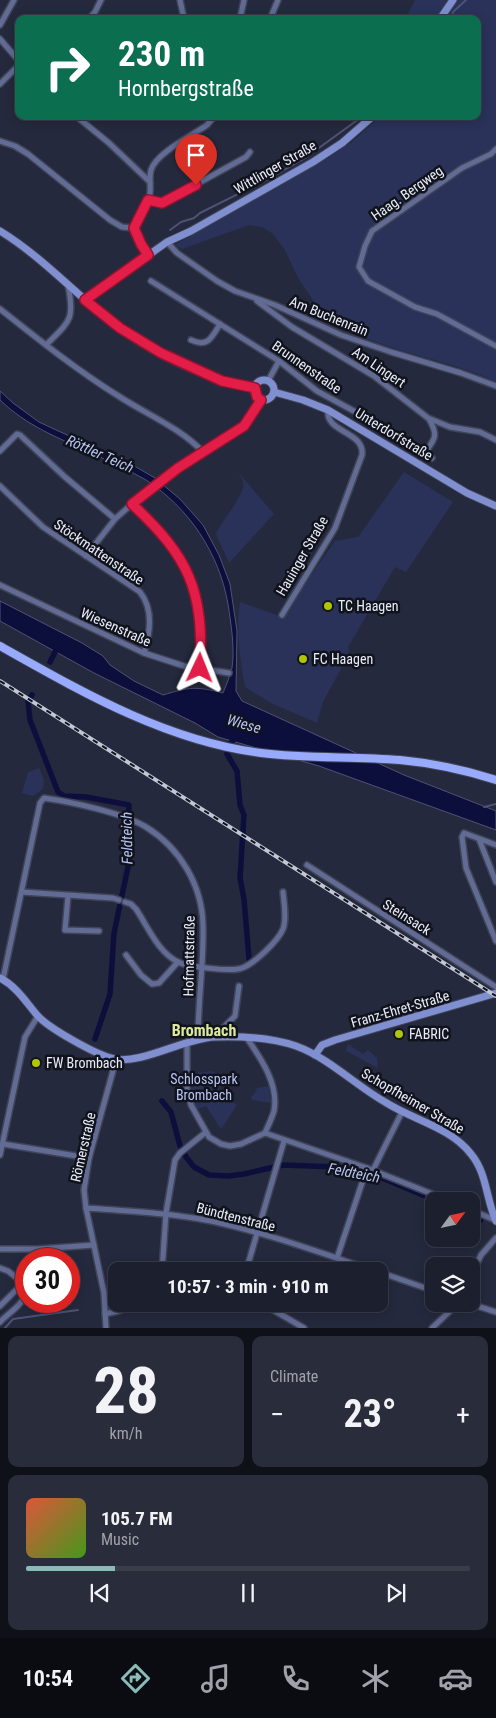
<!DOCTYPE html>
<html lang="en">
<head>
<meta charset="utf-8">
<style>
  body { margin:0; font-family:"Roboto Condensed",sans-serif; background:#292c3a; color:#f1f3f6; height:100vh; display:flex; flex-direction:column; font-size:19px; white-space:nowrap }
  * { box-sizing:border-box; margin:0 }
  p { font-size:16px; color:#a0a2aa }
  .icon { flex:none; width:28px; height:28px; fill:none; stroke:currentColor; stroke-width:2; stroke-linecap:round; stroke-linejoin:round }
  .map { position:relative; height:1328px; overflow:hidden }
  .drawer { display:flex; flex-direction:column; gap:8px; padding:8px; background:#0f1119; flex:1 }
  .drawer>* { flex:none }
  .top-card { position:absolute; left:15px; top:15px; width:466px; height:105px; border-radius:10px; box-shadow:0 2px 12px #0003,0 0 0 1px #3a3d4a; background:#0b6e4f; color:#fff; overflow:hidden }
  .needle { width:32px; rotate:57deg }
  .fabs { position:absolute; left:425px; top:1192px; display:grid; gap:10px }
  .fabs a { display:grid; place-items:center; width:55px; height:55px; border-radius:10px; background:#1c1f2e; box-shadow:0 2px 12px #0003,0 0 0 1px #3a3d4a; font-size:25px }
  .speed { position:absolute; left:15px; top:1248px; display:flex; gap:10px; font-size:25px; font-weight:700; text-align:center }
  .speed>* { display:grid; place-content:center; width:65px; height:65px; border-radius:50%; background:#1c1f2e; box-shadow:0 2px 12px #0003,0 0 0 1px #3a3d4a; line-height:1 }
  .speed .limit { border:8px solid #d22; background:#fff; color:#111 }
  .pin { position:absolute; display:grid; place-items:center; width:42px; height:42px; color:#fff; margin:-51px -21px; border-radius:50% 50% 50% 0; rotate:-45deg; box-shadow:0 0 5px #0007 }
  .pin .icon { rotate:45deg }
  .me { position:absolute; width:55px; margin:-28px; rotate:2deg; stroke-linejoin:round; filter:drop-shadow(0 0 4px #0008) }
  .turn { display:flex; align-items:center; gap:18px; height:105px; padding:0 20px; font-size:22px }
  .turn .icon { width:65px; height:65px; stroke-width:2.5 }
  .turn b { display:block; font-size:35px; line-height:42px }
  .big { font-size:38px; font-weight:700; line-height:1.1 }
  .drawer .widget { flex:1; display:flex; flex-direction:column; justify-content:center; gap:8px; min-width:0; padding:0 18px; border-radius:10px; background:#292c3a }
  .drawer .dial { align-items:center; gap:0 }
  .dial b { font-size:65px; line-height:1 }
  .song { display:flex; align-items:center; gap:15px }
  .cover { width:60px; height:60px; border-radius:8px; background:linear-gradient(135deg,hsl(10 70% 55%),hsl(100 70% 35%)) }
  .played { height:5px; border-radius:2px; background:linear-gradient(90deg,#8bbbb9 20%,#3a3d4a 20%) }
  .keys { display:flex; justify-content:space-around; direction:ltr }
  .heat { display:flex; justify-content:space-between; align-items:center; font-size:28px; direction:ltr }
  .drawer .tiles { flex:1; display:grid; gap:8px; grid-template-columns:1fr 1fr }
  .widget:last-child { grid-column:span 2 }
  .trip { position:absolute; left:108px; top:1262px; width:280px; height:50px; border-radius:10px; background:#1c1f2e; box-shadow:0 2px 12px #0003,0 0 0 1px #3a3d4a; font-weight:700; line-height:50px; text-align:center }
  .menu { display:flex; height:80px; justify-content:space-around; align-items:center; background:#0b0c12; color:#a0a2aa }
  .menu .icon { width:35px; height:35px }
  .menu .selected { color:#8bbbb9 }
  .menu b { font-size:22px; color:#f1f3f6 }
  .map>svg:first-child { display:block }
  .green { fill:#2a325a }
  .water { fill:#0c0f3c; stroke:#4e5275 }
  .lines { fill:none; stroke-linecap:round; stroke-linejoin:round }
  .stream { stroke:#4e5275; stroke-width:2 }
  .canal { stroke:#0c0f3c; stroke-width:5.5 }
  .street-casing { stroke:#404457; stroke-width:8 }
  .secondary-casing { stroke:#404457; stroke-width:9 }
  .primary-casing { stroke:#404457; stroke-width:10 }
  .street { stroke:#616b94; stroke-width:5 }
  .secondary { stroke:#808fd0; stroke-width:7 }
  .primary { stroke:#97aafe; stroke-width:8 }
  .rail-casing { stroke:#c1c5d4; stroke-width:4 }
  .rail { stroke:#10131b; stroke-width:2; stroke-dasharray:5.5; stroke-linecap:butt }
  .route-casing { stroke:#92132f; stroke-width:12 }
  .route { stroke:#e11d48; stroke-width:9 }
  .poi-dot { fill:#afc506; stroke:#10131b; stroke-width:2 }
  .labels { text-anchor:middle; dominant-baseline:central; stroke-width:5; stroke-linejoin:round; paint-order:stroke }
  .street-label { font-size:14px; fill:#e9edfa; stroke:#10131b }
  .poi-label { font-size:14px; fill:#e9edfa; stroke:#10131b; text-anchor:start }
  .park-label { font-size:14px; fill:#bac6f6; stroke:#10131b }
  .water-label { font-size:15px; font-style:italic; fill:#b6c2f2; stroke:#10131b }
  .quarter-label { font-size:16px; font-weight:bold; fill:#dae99d; stroke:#10131b }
</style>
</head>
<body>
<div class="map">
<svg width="496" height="1328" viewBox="0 0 496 1328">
  <rect width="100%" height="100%" fill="#25293d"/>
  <g class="green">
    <path d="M 415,0 L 496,0 L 496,382 C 465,366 430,360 397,349 C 370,341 344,329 317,319 L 318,312 L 315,303 L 298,278 L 285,250 L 273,234 L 262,227 L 249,225 L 182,249 L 175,245 L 328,158 L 352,142 L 381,116 L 478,116 L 478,19 L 405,19 Z"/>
    <path d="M 237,471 L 274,514 L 229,563 L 216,534 C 221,521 247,493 243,482 C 242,478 239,474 237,471 Z"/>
    <path d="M 404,472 L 453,502 L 406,572 L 395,567 L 348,647 L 349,654 L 323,702 L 317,723 L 271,703 L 245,687 C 240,660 236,629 240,602 L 282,617 L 335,541 L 358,537 Z"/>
    <polygon points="39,768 44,780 43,789 33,796 22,793 28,772"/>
    <polygon points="348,1044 363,1054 368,1050 377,1058 378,1068 346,1051"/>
    <polygon points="211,1071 225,1077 218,1092 237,1105 221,1129 206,1106 195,1110 190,1096 188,1074"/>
    <polygon points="268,1086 271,1103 252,1100 251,1096 254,1095 257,1088"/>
  </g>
  <path class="water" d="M 0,391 L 13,403 L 39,422 L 136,467 L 155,478 L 180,499 L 203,525 L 219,555 L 230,584 L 237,631 L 236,691 L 242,701 L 404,775 L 496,811 L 496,830 L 319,766 L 218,737 L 195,723 L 94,673 L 0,621 L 0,601 L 82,643 L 103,656 L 110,665 L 134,681 L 163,695 C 190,687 195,686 223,693 C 226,685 230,677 232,668 C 235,648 231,624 228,604 C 219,553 189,508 146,480 C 129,470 110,462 92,453 C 58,438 27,426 0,400 Z"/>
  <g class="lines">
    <g class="stream">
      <polyline points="451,19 453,12 466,0"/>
      <polyline points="170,230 181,222 194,218 200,213 272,177 305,158 363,116"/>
      <polyline points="484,807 496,804"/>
      <polyline points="5,1328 13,1319 78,1310"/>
    </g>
    <g class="canal">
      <polyline points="50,662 58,646"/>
      <polyline points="32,695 28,701 30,720 58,792 64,796 86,797 129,805 128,867 114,933 110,994 95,1039"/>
      <polyline points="234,736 234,739 229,745 227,754 237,771 240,805 244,815 240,878 244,899 249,959"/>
      <polyline points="162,1101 171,1112 180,1146 186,1157 194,1167 209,1175 228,1176 244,1174 283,1165 337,1167 375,1175 437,1201"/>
      <polyline points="471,1216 481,1220"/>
    </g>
    <g class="street-casing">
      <g id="street">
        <polyline points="180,0 184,19"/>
        <polyline points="89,19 95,12 101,0"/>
        <polyline points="240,19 244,0"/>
        <polyline points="270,19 278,0"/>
        <polyline points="0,25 14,0"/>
        <polyline points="0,39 19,61"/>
        <polyline points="0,84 19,65"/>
        <polyline points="76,116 109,143 150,182"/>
        <polyline points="0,141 15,146 28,154 110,220 122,227 134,228"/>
        <polyline points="496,149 491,154 462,168 372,231 365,246 359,267 368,281 415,307 437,314 496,346"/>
        <polyline points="148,200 162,203 246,157 250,152"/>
        <polyline points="167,242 177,253 217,281 235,291 275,305 341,335 391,352 461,373 496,386"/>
        <path d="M 148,255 L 141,244 L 134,228 C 137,218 144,210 148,201 C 153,191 148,180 151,170 C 156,153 193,135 207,125 L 213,118 L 220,116"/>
        <polyline points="151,281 279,361 317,391 363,416 432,458"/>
        <polyline points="257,301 292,327 374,376 428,418 450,427 480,432 496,440"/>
        <path d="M 0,309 C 39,340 78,371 120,397 C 148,415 180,428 203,452"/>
        <path d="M 191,340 C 208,348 212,337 220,324"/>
        <path d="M 46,345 C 70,321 75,320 68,285"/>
        <polyline points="268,381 279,361"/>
        <polyline points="0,451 17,434 20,435 65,477 115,519"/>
        <path d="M 424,454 C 435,439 439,436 429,419"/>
        <path d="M 0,486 L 43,527 L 140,592 C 154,610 150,633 144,653"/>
        <path d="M 132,504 C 189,557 204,590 200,668"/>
        <polyline points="86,556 115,519 132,504 178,468 244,426 261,400"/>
        <polyline points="0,585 144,653 184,666 229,673"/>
        <path d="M 282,615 L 335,528 L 362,455 C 365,431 325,433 328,410"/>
        <polyline points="479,839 496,882"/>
        <polyline points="496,845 464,833 462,837 466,868 496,941"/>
        <polyline points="307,865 496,987"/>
        <polyline points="22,892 113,898 119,900"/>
        <polyline points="68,896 65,930 99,931"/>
        <path d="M 125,902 L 131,904 L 136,909 C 148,927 158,952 178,962 C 188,967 233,972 242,968 C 254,964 278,941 283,929 C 287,919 284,903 283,892"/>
        <polyline points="126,955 141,975 152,984 159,983 178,962"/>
        <path d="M 3,979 L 40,803 L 44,798 C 72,802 123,813 146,827 C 180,848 202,885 203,925 C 204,963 198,1001 198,1038"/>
        <polyline points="214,1037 235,1016 239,986"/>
        <path d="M 187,1042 L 187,1089 L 191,1105 L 209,1137 L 221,1144 L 230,1146 L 241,1144 L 265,1133 C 268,1126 272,1118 274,1111 C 279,1084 261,1059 247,1038"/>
        <polyline points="265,1133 367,1168 450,1201"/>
        <polyline points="3,1144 89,1158"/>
        <polyline points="0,1155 25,1037 38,1016"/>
        <polyline points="373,1170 402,1112"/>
        <path d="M 86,1208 C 128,1211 170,1213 211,1221 C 267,1233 321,1253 375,1271"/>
        <polyline points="471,1210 495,1220"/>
        <polyline points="0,1249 37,1249 94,1245"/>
        <polyline points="337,1258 367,1168"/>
        <polyline points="0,1268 8,1271 23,1283"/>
        <polyline points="162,1271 166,1213 175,1160 180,1153 206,1132"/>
        <polyline points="246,1271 284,1141"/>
        <polyline points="379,1272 434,1291"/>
        <polyline points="471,1276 481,1255 496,1238"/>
        <polyline points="263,1304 304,1328"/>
        <polyline points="471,1304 496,1312"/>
        <polyline points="0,1306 23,1283"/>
        <polyline points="105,1314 118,1311 134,1304"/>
        <path d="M 0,1322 C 13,1308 29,1304 23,1283"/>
        <polyline points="106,1328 104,1293 86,1208 84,1190 89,1158 116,1060"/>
        <polyline points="432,1328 449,1312 455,1304"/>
      </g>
    </g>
    <g class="secondary-casing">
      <g id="secondary">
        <polyline points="440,19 453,0"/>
        <path d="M 0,231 C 44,258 78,297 119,328 C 149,350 186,368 221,380 C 232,384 244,385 255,388"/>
        <polyline points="85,300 167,242 191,231 313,162 342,143 373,116"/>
        <circle cx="264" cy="390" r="10"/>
        <polyline points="274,392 303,400 328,410 467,493 496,506"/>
        <path d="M 0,978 C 16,986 26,1002 37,1015 C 48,1028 98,1056 115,1059 C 142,1064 183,1039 214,1037 C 241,1036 270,1037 296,1046 C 329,1058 355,1085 385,1102 C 413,1120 450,1127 471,1154 C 487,1173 486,1199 496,1221"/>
        <polyline points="315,1055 322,1045 335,1040 496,993"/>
      </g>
    </g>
    <g class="primary-casing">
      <path id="primary" d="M 0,646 C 82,692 166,741 261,753 C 307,759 354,756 400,760 C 433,763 465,770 496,780"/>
    </g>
    <use href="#street" class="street"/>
    <use href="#secondary" class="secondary"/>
    <use href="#primary" class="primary"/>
    <g class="rail-casing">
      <polyline id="rail" points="0,681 496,996"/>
    </g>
    <use href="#rail" class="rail"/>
  </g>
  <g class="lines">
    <g class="route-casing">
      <path id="route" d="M 196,185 L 162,203 L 148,200 L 134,228 L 141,244 L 148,255 L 85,300 L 120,328 L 161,353 L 222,381 L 255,388 L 257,397 L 261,400 L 244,426 L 178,468 L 132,504 C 189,557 204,590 200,668"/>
    </g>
    <use href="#route" class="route"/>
  </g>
  <g class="poi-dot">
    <circle cx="328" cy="606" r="5"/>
    <circle cx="303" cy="659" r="5"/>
    <circle cx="399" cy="1034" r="5"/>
    <circle cx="36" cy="1063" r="5"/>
  </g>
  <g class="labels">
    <g class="street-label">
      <text transform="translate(275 167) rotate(-30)">Wittlinger Straße</text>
      <text transform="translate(407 193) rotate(-35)">Haag. Bergweg</text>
      <text transform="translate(329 316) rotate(22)">Am Buchenrain</text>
      <text transform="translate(307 367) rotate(35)">Brunnenstraße</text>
      <text transform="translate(379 367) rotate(34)">Am Lingert</text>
      <text transform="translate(394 434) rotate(31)">Unterdorfstraße</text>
      <text transform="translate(99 552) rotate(34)">Stöckmattenstraße</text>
      <text transform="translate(302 556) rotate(-60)">Hauinger Straße</text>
      <text transform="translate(116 627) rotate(24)">Wiesenstraße</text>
      <text transform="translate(407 917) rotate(32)">Steinsack</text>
      <text transform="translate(189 956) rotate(-89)">Hofmattstraße</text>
      <text transform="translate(400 1009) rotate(-16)">Franz-Ehret-Straße</text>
      <text transform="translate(413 1101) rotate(30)">Schopfheimer Straße</text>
      <text transform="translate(83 1147) rotate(-77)">Römerstraße</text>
      <text transform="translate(236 1217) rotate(14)">Bündtenstraße</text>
    </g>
    <g class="poi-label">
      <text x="338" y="606">TC Haagen</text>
      <text x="313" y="659">FC Haagen</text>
      <text x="409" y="1034">FABRIC</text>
      <text x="46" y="1063">FW Brombach</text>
    </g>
    <g class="park-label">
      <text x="204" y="1079">Schlosspark<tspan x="204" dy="16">Brombach</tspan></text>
    </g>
    <g class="water-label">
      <text transform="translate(100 454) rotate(24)">Röttler Teich</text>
      <text transform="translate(244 724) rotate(16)">Wiese</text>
      <text transform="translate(127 838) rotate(-91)">Feldteich</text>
      <text transform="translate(354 1173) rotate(11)">Feldteich</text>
    </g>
    <g class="quarter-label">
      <text x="204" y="1030">Brombach</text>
    </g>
  </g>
</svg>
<div class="fabs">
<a><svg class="needle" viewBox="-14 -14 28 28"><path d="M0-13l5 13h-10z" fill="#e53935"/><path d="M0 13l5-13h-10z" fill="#a0a2aa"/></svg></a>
<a><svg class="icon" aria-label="layers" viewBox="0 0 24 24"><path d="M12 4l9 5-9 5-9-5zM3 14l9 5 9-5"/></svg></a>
</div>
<div class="speed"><div class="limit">30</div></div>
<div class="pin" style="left:196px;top:185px;background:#d93025"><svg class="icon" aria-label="arrive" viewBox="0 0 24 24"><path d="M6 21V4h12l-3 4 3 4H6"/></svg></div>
<svg class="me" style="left:200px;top:668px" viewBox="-20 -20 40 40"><path d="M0-17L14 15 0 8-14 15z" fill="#e11d48" stroke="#fff" stroke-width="4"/></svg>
<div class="trip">10:57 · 3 min · 910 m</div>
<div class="top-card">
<div class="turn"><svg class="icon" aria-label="right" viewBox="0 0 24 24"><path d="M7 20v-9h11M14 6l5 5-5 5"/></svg><div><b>230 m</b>Hornbergstraße</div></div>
</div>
</div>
<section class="drawer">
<div class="tiles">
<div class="widget dial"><b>28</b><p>km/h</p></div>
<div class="widget"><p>Climate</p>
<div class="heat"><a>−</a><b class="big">23°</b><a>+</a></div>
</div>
<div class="widget">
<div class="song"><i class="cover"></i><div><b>105.7 FM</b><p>Music</p></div></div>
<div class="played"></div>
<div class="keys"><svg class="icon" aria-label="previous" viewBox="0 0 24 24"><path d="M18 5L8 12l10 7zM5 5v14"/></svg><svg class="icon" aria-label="pause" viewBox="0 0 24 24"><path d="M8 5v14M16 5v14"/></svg><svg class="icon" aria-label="next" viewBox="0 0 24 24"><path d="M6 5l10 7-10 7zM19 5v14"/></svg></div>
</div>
</div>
</section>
<nav class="menu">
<b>10:54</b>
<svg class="icon selected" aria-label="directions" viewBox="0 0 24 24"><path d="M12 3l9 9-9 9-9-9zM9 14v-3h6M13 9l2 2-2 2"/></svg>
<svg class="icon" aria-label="music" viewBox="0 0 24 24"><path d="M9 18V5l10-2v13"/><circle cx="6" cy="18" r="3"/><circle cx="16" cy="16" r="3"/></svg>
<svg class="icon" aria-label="phone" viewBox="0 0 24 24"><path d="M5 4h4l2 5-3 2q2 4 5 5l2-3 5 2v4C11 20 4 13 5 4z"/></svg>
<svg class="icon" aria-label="climate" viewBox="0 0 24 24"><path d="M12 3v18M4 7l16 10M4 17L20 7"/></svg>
<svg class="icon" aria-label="car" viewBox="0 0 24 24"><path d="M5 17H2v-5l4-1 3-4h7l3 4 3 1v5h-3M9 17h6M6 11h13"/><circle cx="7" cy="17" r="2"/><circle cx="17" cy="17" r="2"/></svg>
</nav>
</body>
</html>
